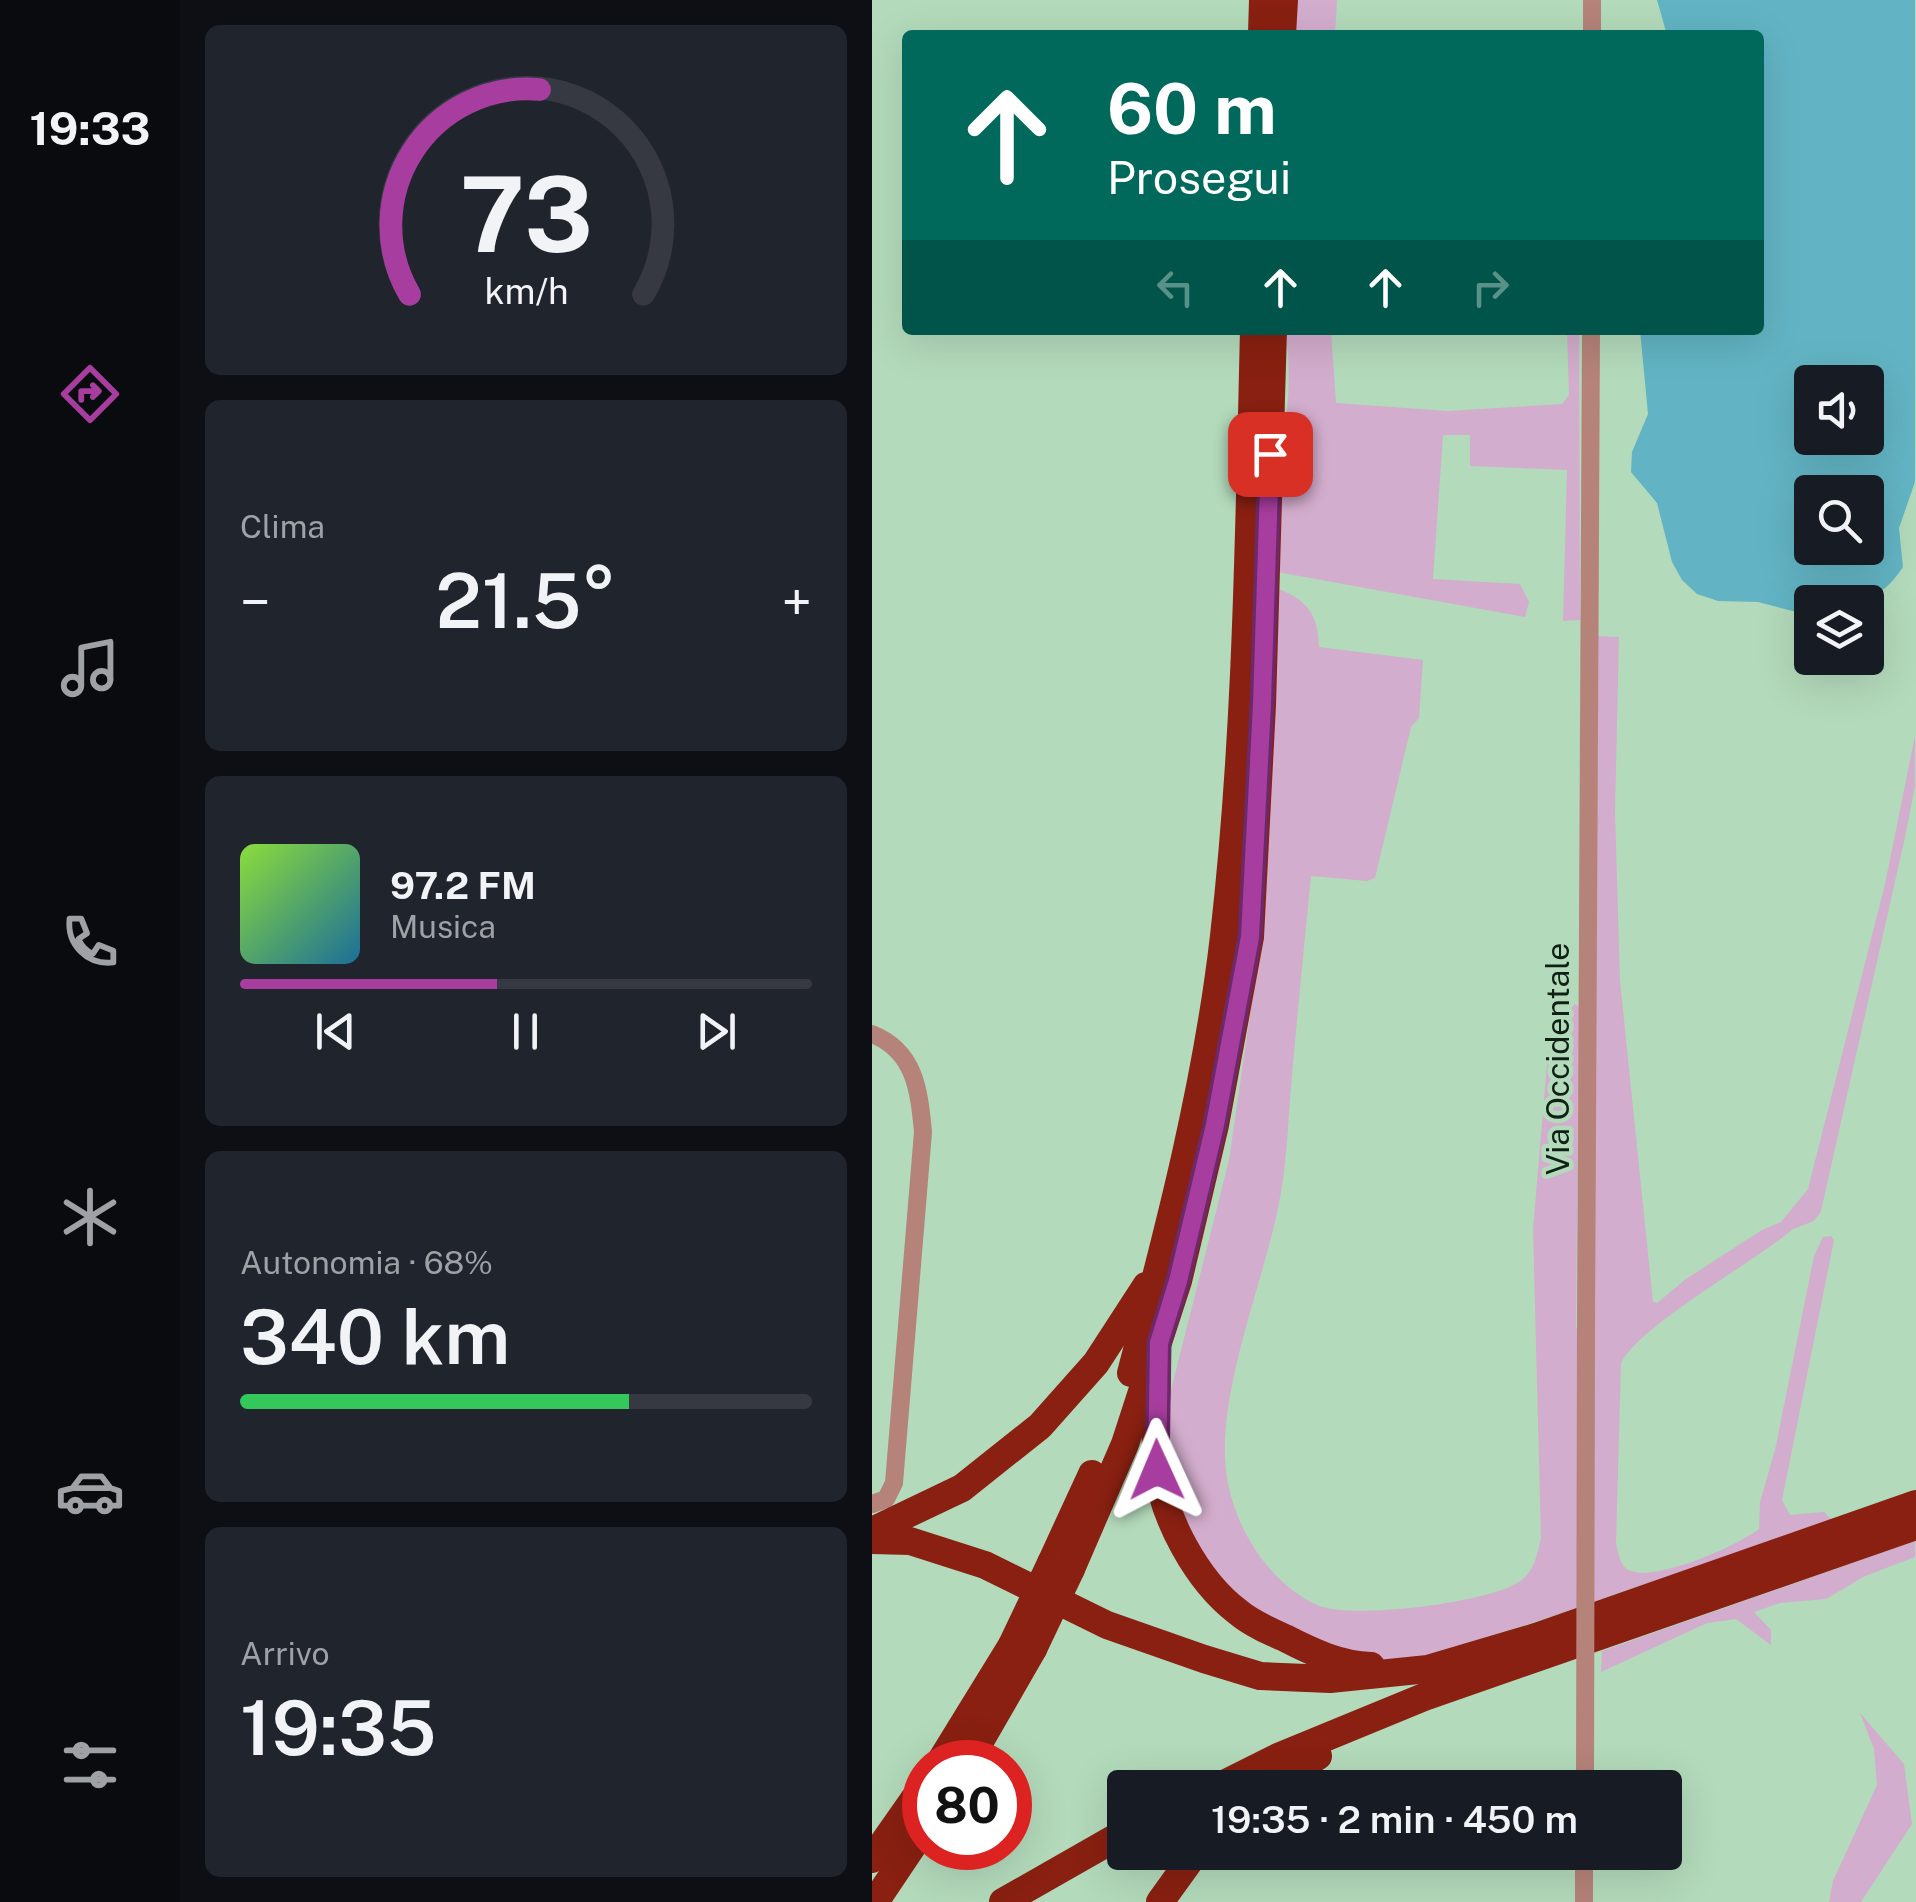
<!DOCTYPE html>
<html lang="it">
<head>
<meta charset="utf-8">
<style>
  body { margin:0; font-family:"Public Sans",sans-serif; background:#20242c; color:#f1f3f6; height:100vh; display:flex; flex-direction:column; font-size:38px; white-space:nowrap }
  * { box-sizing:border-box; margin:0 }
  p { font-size:32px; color:#9ea1a6 }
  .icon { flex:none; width:55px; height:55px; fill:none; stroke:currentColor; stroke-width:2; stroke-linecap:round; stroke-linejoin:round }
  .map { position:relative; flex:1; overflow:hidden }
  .details { display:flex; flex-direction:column; gap:25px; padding:25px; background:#0d0f14; width:692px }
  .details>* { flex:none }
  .hud { position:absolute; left:30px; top:30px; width:862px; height:305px; border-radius:10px; box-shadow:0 10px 40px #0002; background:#00695c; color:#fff; overflow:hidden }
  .controls { position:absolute; left:922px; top:365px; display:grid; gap:20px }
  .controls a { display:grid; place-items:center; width:90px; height:90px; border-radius:10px; background:#171b24; box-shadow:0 10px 40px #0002; font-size:50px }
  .speed { position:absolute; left:30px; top:1740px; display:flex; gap:20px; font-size:50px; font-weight:700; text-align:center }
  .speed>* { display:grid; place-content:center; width:130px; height:130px; border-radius:50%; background:#171b24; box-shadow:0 10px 40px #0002; line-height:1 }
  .speed .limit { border:15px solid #d22; background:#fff; color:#111 }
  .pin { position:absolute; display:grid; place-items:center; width:85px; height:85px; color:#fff; margin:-42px; border-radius:20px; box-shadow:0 5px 15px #0006 }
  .me { position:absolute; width:110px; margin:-55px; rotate:359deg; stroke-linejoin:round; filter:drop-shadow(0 0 8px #0008) }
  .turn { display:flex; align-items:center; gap:35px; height:210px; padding:0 40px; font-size:45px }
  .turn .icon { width:130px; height:130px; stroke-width:2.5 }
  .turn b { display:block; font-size:70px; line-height:85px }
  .lanes { display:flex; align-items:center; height:95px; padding:0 40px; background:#0003; justify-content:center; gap:50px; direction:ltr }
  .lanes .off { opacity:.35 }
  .big { font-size:75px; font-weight:600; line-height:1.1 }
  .details .widget { flex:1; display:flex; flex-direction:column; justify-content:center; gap:15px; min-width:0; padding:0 35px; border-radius:15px; background:#20242c }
  .details .dial { align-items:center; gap:0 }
  .dial svg { height:260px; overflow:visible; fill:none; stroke:#363941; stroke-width:7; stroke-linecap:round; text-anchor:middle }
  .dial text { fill:#f1f3f6; stroke:none }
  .song { display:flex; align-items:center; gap:30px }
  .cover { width:120px; height:120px; border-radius:15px; background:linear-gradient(135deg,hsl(90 70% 55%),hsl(200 70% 35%)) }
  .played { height:10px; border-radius:5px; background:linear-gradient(90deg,#a73d9e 45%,#363941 45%) }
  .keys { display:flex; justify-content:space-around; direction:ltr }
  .heat { display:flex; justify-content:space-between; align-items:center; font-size:55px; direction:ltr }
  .charge { height:15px; border-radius:8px; background:linear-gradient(90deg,#34c759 68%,#363941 0) }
  .trip { position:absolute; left:235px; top:1770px; width:575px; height:100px; border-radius:10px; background:#171b24; box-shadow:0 10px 40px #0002; font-weight:600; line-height:100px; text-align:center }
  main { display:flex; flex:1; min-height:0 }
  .tabs { display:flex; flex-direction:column; width:180px; justify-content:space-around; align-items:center; background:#090b0e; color:#9ea1a6 }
  .tabs .icon { width:70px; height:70px }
  .tabs .current { color:#a73d9e }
  .tabs b { font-size:45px; color:#f1f3f6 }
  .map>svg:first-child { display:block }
  .green { fill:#d3adcd }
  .water { fill:#62b4c4; fill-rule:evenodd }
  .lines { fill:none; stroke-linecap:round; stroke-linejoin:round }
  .minor { stroke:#b58379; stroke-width:18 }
  .highway { stroke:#892011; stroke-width:28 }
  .minor-bridge { stroke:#b58379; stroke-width:18 }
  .highway-bridge { stroke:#892011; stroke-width:28 }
  .route-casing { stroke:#6d2867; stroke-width:25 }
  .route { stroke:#a73d9e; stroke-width:18 }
  .labels { text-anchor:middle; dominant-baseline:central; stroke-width:9; stroke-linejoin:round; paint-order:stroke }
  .street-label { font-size:32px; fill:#112015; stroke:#b3dabb }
</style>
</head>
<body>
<main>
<nav class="tabs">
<b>19:33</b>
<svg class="icon current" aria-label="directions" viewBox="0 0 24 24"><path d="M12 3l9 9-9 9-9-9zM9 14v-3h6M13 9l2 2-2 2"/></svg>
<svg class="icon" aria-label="music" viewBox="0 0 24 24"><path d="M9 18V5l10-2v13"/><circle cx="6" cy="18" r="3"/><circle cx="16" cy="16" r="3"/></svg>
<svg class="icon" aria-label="phone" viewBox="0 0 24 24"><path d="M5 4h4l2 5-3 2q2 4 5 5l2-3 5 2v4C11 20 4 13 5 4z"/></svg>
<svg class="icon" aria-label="climate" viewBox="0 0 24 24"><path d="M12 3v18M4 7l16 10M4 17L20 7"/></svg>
<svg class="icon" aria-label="car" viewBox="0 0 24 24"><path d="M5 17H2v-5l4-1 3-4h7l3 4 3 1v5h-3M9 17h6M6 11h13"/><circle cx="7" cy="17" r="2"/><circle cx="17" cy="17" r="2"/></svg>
<svg class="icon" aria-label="filters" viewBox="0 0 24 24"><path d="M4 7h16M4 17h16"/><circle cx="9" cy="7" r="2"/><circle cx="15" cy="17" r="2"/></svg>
</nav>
<section class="details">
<div class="widget dial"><svg viewBox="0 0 100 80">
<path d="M14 69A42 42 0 1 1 86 69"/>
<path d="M14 69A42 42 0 0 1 54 6" stroke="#a73d9e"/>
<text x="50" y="56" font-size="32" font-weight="700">73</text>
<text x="50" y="72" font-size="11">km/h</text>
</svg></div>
<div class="widget"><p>Clima</p>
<div class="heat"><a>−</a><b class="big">21.5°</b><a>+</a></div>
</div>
<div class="widget">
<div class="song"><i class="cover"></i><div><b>97.2 FM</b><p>Musica</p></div></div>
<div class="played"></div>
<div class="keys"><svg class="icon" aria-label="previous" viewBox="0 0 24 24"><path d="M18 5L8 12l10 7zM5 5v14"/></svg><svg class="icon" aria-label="pause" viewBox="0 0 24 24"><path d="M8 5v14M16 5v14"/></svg><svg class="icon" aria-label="next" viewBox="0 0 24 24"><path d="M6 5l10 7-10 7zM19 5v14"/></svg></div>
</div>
<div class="widget"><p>Autonomia · 68%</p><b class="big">340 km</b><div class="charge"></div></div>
<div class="widget"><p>Arrivo</p><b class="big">19:35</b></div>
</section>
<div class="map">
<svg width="1044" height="1902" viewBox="0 0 1044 1902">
  <rect width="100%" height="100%" fill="#b3dabb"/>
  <g class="green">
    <polygon points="421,0 465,0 463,35 420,35"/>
    <path d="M 413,330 L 459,330 L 464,403 L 576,411 L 690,404 L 697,395 L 695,330 L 707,330 L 708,620 L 691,621 L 695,470 L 598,466 L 598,435 L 571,435 L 561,579 L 648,584 L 657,602 L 653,617 L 405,572 C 406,541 403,508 407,478 C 413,428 422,380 413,330 Z"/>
    <path d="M 405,588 C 436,601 446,614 447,647 L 551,660 L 547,718 L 539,727 L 503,878 L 495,881 L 439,876 C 432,946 425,1017 419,1087 C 416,1122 415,1158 409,1192 C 395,1279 337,1404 357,1488 C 368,1536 399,1583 445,1605 C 477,1620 614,1603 645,1583 C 662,1573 664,1558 669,1539 L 661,1229 L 678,1029 L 703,1004 L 707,1007 L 704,1328 L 722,1331 L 726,636 L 747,637 L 743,811 L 748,981 L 781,1302 L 785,1303 L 814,1279 L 890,1230 L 909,1222 L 936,1189 L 1013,884 L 1043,736 L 1043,786 L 1033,837 L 949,1211 L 942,1221 L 921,1229 C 882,1262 767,1326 749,1363 L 744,1544 C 747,1555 748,1567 759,1571 C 786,1581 865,1546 887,1529 L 888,1502 L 903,1450 L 942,1256 L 951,1237 L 959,1236 L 962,1240 L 910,1500 L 918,1515 L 952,1512 L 960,1520 L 660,1623 L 556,1655 L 515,1660 L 461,1654 L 359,1600 L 300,1501 L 294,1410 L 357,1160 L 381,994 Z"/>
    <polygon points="1043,1541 1043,1557 993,1576 954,1599 908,1603 882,1612 899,1630 899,1645 864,1619 835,1623 729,1672 730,1651"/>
    <polygon points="988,1713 1032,1764 1040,1824 989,1902 957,1902 961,1881 1005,1785 1002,1749"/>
  </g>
  <path class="water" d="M 785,0 L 1043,0 L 1043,482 L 1027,528 L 1031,567 C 1004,607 984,602 940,602 L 940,616 L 886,602 L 846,601 L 825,594 L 810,580 L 800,562 L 785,503 L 759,472 L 760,452 L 776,414 L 768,330 L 888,330 L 888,35 L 795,35 ZM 940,382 L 995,382 L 995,438 L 940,438 ZM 940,492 L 995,492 L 995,548 L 940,548 Z"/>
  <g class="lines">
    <g class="minor">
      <polyline points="720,35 720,0"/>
      <path d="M 0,1034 C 43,1051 47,1090 51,1132 L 22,1483 L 14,1499 L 0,1504"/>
      <polyline points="714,1326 719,330"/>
      <polyline points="712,1902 712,1852"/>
    </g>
    <g class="highway">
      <polyline points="390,35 391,0"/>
      <polyline points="410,35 412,0"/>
      <path d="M 259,1373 C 297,1229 335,1084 352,936 C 375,735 377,532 382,330"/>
      <path d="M 285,1375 C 284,1405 282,1437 285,1467 C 291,1518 325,1581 366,1612 C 379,1623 397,1631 413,1638 C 440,1652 468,1665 499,1666"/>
      <polyline points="0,1531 90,1488 168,1426 224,1363 274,1286"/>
      <polyline points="0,1540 38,1541 113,1565 235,1625 332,1659 388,1676 458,1679 556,1669 664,1637 1044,1504"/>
      <polyline points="179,1563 220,1474"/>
      <polyline points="199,1569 253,1444 306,1281 343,1125 378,937 390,705 401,330"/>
      <polyline points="68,1762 140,1645"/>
      <polyline points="96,1762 161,1649"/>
      <polyline points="344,1788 406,1757 552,1697 1044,1526"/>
      <polyline points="397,1788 446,1756"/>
      <polyline points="0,1859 52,1785"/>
      <polyline points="3,1902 52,1829"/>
      <polyline points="131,1902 252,1833"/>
      <polyline points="288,1902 324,1852"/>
    </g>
    <polyline class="minor-bridge" points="713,1788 714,1326"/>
    <g class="highway-bridge">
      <polyline points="140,1645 179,1563"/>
      <polyline points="161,1649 199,1569"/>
    </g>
  </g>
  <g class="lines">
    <g class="route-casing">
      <polyline id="route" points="285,1470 287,1343 306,1281 343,1125 378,937 390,704 398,454"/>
    </g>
    <use href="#route" class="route"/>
  </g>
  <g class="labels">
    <g class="street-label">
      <text transform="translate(685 1059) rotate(-90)">Via Occidentale</text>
    </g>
  </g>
</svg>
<div class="controls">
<a><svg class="icon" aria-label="sound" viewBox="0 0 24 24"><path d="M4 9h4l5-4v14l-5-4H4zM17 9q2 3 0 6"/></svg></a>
<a><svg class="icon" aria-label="search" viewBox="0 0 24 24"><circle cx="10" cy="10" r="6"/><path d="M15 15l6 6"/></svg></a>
<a><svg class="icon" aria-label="layers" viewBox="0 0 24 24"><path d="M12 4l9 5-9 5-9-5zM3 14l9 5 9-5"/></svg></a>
</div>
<div class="speed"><div class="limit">80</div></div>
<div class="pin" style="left:398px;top:454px;background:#d93025"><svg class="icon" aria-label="arrive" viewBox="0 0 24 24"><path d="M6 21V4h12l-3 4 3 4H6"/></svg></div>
<svg class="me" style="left:285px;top:1470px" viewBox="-20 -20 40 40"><path d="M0-17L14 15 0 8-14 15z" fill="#a73d9e" stroke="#fff" stroke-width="4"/></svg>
<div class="trip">19:35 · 2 min · 450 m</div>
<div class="hud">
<div class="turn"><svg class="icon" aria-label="ahead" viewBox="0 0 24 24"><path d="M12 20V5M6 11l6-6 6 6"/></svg><div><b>60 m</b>Prosegui</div></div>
<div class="lanes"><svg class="icon off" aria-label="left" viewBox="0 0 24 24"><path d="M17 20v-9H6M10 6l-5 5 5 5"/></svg><svg class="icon" aria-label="ahead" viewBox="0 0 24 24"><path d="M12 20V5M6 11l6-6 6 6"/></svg><svg class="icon" aria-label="ahead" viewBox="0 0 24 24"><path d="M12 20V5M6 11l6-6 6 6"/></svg><svg class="icon off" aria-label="right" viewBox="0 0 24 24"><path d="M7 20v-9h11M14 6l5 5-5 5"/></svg></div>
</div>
</div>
</main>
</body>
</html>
